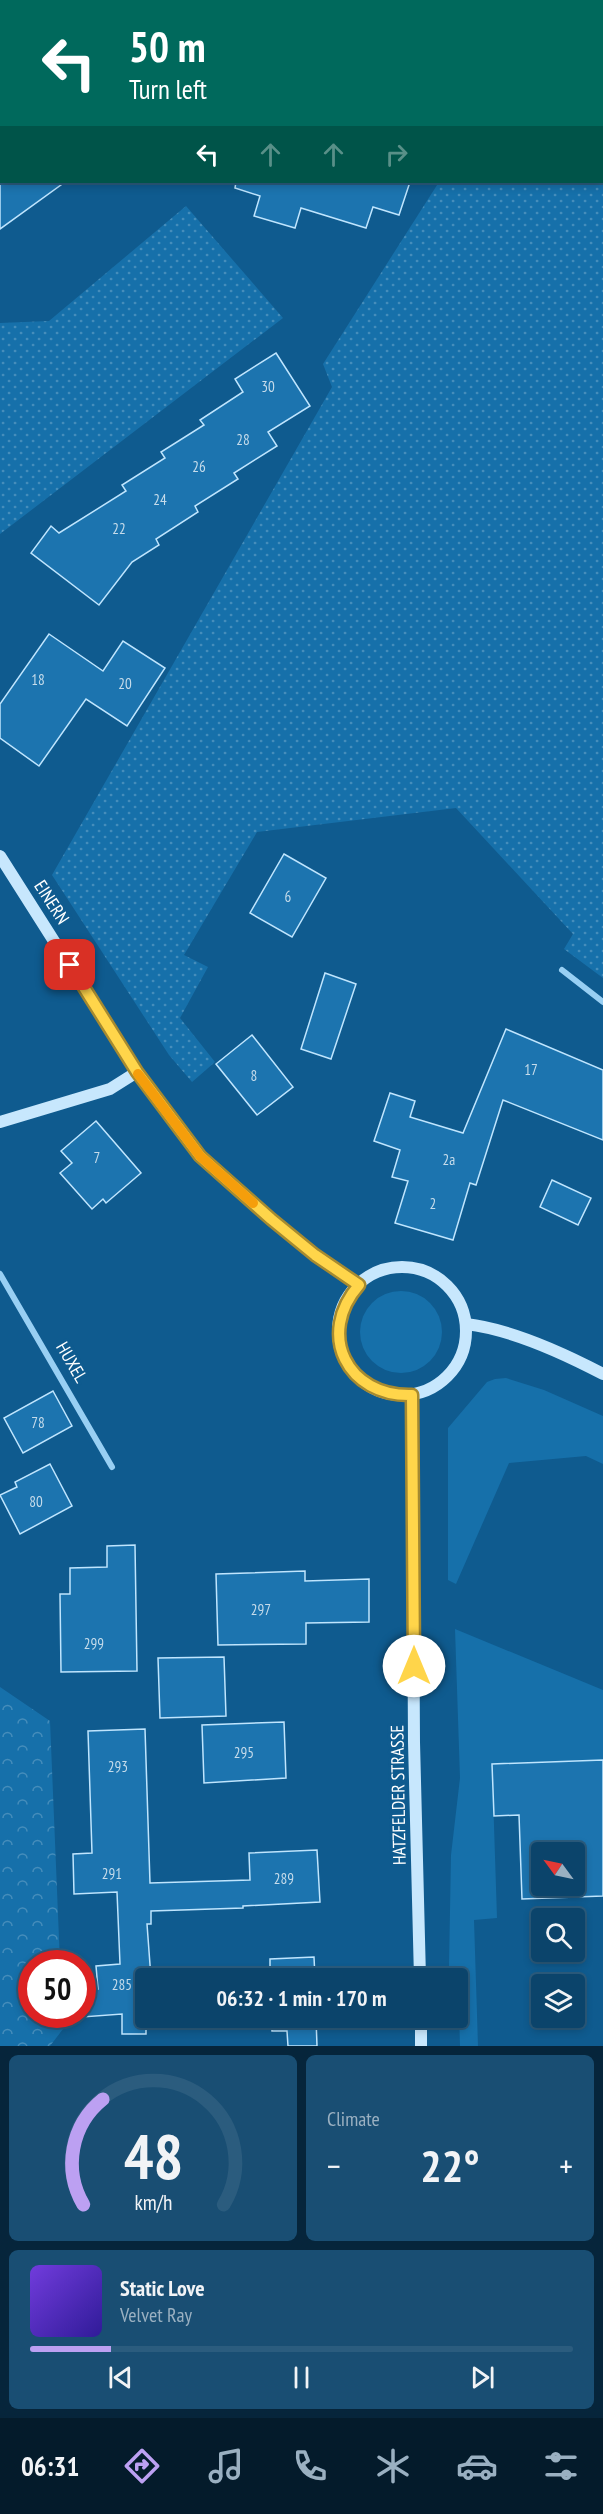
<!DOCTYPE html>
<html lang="en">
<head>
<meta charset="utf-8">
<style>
  body { margin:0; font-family:"PT Sans Narrow",sans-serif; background:#194e73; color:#f1f3f6; height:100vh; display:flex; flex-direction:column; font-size:22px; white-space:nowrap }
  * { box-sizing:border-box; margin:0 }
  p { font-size:20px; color:#9ab0c1 }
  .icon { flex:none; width:33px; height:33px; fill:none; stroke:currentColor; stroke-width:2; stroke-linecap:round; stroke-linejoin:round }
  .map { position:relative; height:2046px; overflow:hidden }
  .panel { display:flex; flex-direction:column; gap:9px; padding:9px; background:#06253b; flex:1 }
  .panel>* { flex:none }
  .top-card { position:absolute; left:0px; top:0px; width:603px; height:183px; box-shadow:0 3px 9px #0003,0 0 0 2px #2b5c7e; background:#00695c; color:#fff; overflow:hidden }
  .needle { width:39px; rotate:303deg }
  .tools { position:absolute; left:531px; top:1842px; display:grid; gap:12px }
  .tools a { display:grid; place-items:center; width:54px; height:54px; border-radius:6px; background:#0b446b; box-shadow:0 3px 9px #0003,0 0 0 2px #2b5c7e; font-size:30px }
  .speed { position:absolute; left:18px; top:1950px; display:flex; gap:12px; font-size:30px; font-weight:700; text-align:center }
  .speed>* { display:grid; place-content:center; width:78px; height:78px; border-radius:50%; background:#0b446b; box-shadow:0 3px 9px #0003,0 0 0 2px #2b5c7e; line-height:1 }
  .speed .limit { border:9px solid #d22; background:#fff; color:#111 }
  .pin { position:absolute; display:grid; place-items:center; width:51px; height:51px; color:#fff; margin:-26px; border-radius:12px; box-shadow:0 3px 9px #0006 }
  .me { position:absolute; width:66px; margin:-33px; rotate:0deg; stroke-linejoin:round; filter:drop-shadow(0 0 4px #0008) }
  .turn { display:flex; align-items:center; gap:21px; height:126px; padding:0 30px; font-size:27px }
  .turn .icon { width:78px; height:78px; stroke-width:2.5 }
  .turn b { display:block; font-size:42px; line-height:51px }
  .lanes { display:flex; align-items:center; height:57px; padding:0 30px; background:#0003; justify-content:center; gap:30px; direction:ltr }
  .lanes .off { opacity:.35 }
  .big { font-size:45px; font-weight:800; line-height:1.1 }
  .panel .card { flex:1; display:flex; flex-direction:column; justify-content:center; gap:9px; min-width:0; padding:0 21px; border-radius:9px; background:#194e73 }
  .panel .dial { align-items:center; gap:0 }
  .dial svg { height:156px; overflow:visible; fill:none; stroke:#2b5c7e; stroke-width:7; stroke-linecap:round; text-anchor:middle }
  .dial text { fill:#f1f3f6; stroke:none }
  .song { display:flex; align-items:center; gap:18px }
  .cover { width:72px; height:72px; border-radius:9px; background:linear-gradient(135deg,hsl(260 70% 55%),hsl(250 70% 35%)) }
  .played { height:6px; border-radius:3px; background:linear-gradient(90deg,#bca0f2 15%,#2b5c7e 15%) }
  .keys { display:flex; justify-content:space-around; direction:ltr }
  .heat { display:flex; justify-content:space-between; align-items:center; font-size:33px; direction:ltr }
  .panel .tiles { flex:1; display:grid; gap:9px; grid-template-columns:1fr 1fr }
  .card:last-child { grid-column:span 2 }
  .trip { position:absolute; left:135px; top:1968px; width:333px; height:60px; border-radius:6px; background:#0b446b; box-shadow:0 3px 9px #0003,0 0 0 2px #2b5c7e; font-weight:800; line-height:60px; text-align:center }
  .menu { display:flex; height:96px; justify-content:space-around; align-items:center; background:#041b2b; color:#9ab0c1 }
  .menu .icon { width:42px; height:42px }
  .menu .on { color:#bca0f2 }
  .menu b { font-size:27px; color:#f1f3f6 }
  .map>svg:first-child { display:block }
  .green { fill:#1670aa }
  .forest { fill:url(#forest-crowns) }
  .park { fill:url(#park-dots) }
  .building { fill:#1c74af; stroke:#bfe5fe; stroke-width:1.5; fill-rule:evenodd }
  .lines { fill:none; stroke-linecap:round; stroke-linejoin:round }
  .street { stroke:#98cff3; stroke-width:6 }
  .secondary { stroke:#c7e7fd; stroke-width:12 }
  .route-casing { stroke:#a68a30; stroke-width:15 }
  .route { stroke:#ffd54a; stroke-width:10 }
  .slow { stroke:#f59e0b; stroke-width:10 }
  .labels { text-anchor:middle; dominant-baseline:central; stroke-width:6; stroke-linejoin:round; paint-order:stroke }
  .number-label { font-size:15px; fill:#c6dceb }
  .street-label { font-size:18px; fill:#fff; stroke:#0f5b8f }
</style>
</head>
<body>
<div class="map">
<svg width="603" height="2046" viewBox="0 0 603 2046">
  <defs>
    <pattern id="forest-crowns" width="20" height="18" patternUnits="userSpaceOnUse" patternTransform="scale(1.5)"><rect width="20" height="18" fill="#1670aa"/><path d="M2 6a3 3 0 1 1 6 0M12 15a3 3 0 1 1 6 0" fill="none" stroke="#458dbb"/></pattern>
    <pattern id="park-dots" width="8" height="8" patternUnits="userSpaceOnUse" patternTransform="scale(1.5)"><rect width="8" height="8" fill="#1670aa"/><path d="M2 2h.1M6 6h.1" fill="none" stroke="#458dbb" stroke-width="1.8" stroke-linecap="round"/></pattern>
  </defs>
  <rect width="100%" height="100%" fill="#0f5b8f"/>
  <g class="green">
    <circle cx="401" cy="1332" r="41"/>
    <polygon points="506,1378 544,1390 603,1416 603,1464 586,1456 509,1463 456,1584 448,1580 448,1428 487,1382 495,1379"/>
    <polygon points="455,1629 603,1690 603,1760 492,1764 497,1918 474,1920 478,2046 460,2046 458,1978 451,1978 449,1967 451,1855 460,1778"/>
  </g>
  <polygon class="forest" points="0,1687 50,1721 60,1963 32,1964 32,2014 63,2015 63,2029 50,2046 0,2046"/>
  <g class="park">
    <polygon points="555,0 603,0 603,978 564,949 573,934 456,808 257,832 184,955 208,967 180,1018 215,1062 192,1082 169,1055 52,875 332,387 323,364 439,182 602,182 602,2 554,1"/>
    <polygon points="186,206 283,318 0,534 0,323 49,321"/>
  </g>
  <g class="building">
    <polygon points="0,182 65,182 0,229"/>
    <polygon points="236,182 410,182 399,215 373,207 366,228 301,208 295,228 254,216 260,196 235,188"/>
    <polygon points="276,353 310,406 268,432 277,446 234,473 238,479 195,506 198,512 156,539 159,545 132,562 99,605 31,553 51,526 59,533 126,491 122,485 165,458 161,452 204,425 200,420 243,392 235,379"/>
    <polygon points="49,634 103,671 123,641 165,668 127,726 86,699 39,766 0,738 0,704"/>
    <polygon points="284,854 326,878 292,937 250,913"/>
    <polygon points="325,973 356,984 331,1059 301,1049"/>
    <polygon points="506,1029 603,1070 603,1140 503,1100 476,1185 470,1183 453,1240 395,1223 408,1181 392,1177 400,1150 374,1141 390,1093 415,1101 410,1117 463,1133"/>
    <polygon points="252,1035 293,1087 257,1115 216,1064"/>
    <polygon points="96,1121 141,1173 106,1203 103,1199 92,1209 60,1173 72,1163 61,1151"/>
    <polygon points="552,1180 591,1198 578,1225 540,1207"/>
    <polygon points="53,1391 72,1426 23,1453 4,1418"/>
    <polygon points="50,1464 72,1506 20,1534 0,1495 17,1487 15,1482"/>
    <polygon points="135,1545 137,1671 61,1672 60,1594 70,1594 70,1568 107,1567 107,1546"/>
    <polygon points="305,1571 305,1581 369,1579 369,1622 306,1623 306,1644 218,1645 216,1574"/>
    <polygon points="224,1657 226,1716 160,1718 158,1658"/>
    <polygon points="284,1722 286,1778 204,1783 202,1725"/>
    <polygon points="145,1729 150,1883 250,1880 249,1853 317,1850 320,1902 243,1906 243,1908 151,1911 151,1924 147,1924 151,1978 146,1978 146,2034 122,2034 122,2014 82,2017 82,1989 98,1989 96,1966 120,1964 117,1892 74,1894 73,1854 92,1853 88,1731"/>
    <path d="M 603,1760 L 603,1896 L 522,1899 L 519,1815 L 494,1816 L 492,1764 ZM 542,1852 L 574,1852 L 574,1886 L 542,1886 Z"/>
    <polygon points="314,1957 315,1978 270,1978 270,1959"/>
    <polygon points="271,2018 316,2018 317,2046 288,2046 287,2031 272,2031"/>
  </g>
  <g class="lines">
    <g class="street">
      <polyline points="159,2 160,0"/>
      <polyline points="562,970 603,1002"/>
      <polyline points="0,1274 112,1467"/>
    </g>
    <g class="secondary">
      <polyline points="0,856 137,1072 200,1156 271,1219 315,1255 359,1285"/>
      <polyline points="0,1122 110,1089 137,1072"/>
      <circle cx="402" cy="1331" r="64"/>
      <path d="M 466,1324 C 510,1329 563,1353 603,1374"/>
      <polyline points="412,1395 414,1742 420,1978"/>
      <polyline points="421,2018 421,2046"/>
    </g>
  </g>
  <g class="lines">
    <g class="route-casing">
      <path id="route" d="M 70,965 L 137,1072 L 200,1156 L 271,1219 L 315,1255 L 359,1285 C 316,1334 347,1397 412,1395 L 414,1666"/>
    </g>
    <use href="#route" class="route"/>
    <polyline class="slow" points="138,1074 200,1156 253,1203"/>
  </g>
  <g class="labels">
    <g class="number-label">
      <text x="268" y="386">30</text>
      <text x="243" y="439">28</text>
      <text x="199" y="466">26</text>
      <text x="160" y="499">24</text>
      <text x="119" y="528">22</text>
      <text x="38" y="679">18</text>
      <text x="125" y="683">20</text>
      <text x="288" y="896">6</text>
      <text x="531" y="1069">17</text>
      <text x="254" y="1075">8</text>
      <text x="97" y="1157">7</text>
      <text x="449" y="1159">2a</text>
      <text x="433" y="1203">2</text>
      <text x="38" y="1422">78</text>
      <text x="36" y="1501">80</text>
      <text x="261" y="1609">297</text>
      <text x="94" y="1643">299</text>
      <text x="244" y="1752">295</text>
      <text x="118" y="1766">293</text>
      <text x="112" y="1873">291</text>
      <text x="284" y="1878">289</text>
      <text x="122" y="1984">285</text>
    </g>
    <g class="street-label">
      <text transform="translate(52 902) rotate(57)">EINERN</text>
      <text transform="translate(72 1362) rotate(60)">HUXEL</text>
      <text transform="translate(398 1795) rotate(-91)">HATZFELDER STRASSE</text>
    </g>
  </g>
</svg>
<div class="tools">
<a><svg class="needle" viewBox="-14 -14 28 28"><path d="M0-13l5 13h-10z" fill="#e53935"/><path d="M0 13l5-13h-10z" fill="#9ab0c1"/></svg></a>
<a><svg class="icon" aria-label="search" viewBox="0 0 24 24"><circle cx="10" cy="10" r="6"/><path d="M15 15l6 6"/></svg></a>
<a><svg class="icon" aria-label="layers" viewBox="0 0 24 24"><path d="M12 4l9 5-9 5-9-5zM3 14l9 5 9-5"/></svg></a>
</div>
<div class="speed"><div class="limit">50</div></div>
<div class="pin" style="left:70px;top:965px;background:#d93025"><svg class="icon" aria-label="arrive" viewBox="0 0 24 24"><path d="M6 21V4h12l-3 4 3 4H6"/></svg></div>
<svg class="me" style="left:414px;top:1666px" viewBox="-20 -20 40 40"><circle r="19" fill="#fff"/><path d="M0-13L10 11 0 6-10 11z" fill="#ffd54a"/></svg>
<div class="trip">06:32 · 1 min · 170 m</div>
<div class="top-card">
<div class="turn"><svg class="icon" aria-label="left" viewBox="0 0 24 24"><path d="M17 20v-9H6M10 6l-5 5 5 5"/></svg><div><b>50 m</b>Turn left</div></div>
<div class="lanes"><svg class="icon" aria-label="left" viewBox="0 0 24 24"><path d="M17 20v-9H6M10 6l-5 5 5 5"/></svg><svg class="icon off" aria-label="ahead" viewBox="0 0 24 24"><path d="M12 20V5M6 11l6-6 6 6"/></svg><svg class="icon off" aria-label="ahead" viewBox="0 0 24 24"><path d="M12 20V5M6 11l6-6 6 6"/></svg><svg class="icon off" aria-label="right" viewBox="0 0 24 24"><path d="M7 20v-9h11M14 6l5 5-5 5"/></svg></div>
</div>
</div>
<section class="panel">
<div class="tiles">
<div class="card dial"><svg viewBox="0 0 100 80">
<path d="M14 69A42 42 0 1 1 86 69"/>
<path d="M14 69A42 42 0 0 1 24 15" stroke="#bca0f2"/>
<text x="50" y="56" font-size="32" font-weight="700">48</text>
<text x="50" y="72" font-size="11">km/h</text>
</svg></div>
<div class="card"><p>Climate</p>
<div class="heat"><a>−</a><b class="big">22°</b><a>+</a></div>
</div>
<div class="card">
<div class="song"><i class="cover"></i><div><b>Static Love</b><p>Velvet Ray</p></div></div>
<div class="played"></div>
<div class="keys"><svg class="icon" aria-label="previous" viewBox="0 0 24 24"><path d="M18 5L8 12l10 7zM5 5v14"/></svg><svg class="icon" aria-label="pause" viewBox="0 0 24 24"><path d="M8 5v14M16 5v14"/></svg><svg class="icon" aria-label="next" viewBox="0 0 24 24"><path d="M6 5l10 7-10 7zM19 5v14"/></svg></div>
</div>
</div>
</section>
<nav class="menu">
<b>06:31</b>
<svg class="icon on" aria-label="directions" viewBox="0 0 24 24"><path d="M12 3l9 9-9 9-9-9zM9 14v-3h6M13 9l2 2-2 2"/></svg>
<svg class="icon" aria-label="music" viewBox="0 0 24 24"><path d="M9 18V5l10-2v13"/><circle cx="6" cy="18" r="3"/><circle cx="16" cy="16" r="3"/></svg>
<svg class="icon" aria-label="phone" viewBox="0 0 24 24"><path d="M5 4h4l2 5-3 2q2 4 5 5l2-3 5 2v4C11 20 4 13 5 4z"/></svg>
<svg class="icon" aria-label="climate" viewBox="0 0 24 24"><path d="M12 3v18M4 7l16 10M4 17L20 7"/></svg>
<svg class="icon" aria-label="car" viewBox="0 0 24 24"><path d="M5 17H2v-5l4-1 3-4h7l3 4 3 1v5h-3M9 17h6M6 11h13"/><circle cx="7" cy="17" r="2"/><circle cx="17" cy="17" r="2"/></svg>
<svg class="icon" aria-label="filters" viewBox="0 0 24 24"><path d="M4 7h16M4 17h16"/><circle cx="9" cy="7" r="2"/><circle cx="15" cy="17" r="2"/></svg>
</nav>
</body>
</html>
